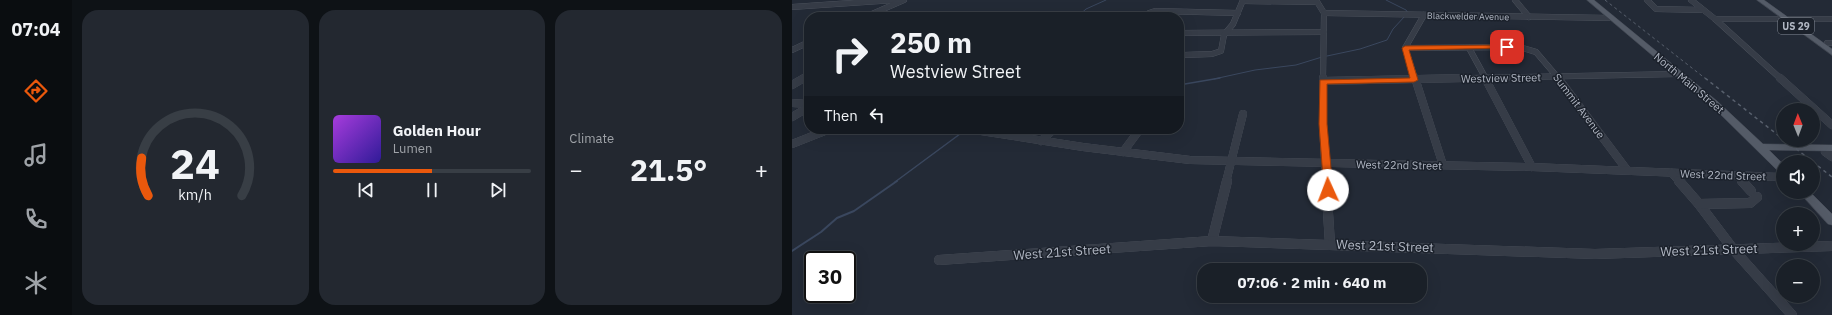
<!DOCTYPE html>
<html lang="en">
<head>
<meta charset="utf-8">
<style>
  body { margin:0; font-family:"IBM Plex Sans",sans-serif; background:#232830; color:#f1f3f6; height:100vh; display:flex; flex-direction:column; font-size:15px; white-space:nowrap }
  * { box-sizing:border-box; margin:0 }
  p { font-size:13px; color:#9fa3a8 }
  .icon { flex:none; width:22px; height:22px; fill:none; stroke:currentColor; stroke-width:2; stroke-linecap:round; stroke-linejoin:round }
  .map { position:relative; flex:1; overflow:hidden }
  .sheet { display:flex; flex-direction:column; gap:10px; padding:10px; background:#0e1216; width:720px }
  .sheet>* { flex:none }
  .guide { position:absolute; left:12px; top:12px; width:380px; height:122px; border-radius:16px; box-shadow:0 4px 16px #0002,0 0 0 1px #383e45; background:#1a2028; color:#f1f3f6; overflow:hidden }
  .needle { width:26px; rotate:359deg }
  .buttons { position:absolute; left:984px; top:103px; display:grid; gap:8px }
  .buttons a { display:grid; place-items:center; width:44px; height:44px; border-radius:50%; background:#1a2028; box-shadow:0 4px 16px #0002,0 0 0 1px #383e45; font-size:20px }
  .speed { position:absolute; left:12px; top:251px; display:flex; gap:8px; font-size:20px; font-weight:700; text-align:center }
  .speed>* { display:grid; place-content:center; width:52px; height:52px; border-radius:50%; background:#1a2028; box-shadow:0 4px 16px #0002,0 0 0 1px #383e45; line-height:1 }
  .speed .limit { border:2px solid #111; border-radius:6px; background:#fff; color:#111 }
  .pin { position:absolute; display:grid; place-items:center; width:34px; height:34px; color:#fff; margin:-17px; border-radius:8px; box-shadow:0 2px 6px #0006 }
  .me { position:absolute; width:44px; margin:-22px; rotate:358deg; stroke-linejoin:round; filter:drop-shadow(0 0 3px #0008) }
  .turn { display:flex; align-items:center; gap:14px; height:84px; padding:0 20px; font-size:18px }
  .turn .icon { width:52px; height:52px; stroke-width:2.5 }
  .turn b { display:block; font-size:28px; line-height:34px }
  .then { display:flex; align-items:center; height:38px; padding:0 20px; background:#0003; gap:8px; font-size:15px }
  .big { font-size:30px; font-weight:700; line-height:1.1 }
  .sheet .tile { flex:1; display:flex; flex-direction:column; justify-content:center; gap:6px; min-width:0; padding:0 14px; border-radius:16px; background:#232830 }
  .sheet .dial { align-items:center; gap:0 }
  .dial svg { height:104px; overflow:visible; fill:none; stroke:#383e45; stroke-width:7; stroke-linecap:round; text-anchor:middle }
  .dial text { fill:#f1f3f6; stroke:none }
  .song { display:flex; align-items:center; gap:12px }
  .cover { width:48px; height:48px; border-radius:6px; background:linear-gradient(135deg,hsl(280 70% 55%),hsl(250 70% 35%)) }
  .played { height:4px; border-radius:2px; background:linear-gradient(90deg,#ea580c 50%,#383e45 50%) }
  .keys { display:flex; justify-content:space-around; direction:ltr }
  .heat { display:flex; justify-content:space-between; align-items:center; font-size:22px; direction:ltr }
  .sheet .tiles { flex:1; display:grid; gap:10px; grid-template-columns:repeat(3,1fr) }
  .trip { position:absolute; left:405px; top:263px; width:230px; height:40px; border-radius:16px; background:#1a2028; box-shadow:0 4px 16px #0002,0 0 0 1px #383e45; font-weight:700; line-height:40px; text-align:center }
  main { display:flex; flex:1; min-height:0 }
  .tab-bar { display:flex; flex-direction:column; width:72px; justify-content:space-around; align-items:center; background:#0a0d10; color:#9fa3a8 }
  .tab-bar .icon { width:28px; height:28px }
  .tab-bar .active { color:#ea580c }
  .tab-bar b { font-size:18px; color:#f1f3f6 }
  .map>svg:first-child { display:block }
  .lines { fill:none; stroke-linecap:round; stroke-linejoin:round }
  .stream-far2 { stroke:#3a475e; stroke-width:1 }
  .stream-far1 { stroke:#3a475e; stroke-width:1.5 }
  .stream { stroke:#3a475e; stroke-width:2 }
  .minor-far2-casing { stroke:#545a64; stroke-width:6 }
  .minor-far1-casing { stroke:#545a64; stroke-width:8 }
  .minor-casing { stroke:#545a64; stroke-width:10 }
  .major-casing { stroke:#3f4550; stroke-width:1 }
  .minor-far2 { stroke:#363c47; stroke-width:5.5 }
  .minor-far1 { stroke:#363c47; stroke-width:8 }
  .minor { stroke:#363c47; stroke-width:10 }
  .major { fill:#545b67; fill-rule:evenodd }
  .rail-far1 { stroke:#58606d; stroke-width:1; stroke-dasharray:3 3; stroke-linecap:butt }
  .rail { stroke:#58606d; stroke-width:1.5; stroke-dasharray:3.5 3.5; stroke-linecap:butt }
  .route { fill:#ea580c; stroke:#983908 }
  .labels { text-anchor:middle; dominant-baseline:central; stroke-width:3; stroke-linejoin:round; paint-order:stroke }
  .far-street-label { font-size:9px; fill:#b1b7c3; stroke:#1b212b }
  .shield { fill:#1b212b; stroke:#848a95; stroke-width:1 }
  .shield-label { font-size:10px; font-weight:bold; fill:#b1b7c3 }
  .street-label { font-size:11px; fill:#b1b7c3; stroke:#1b212b }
  .near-street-label { font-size:13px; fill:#b1b7c3; stroke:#1b212b }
</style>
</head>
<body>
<main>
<nav class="tab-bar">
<b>07:04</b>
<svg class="icon active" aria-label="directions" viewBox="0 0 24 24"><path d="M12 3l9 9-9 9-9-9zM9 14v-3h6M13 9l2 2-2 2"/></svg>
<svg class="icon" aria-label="music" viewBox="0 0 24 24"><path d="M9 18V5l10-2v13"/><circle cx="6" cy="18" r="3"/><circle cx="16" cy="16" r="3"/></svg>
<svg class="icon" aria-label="phone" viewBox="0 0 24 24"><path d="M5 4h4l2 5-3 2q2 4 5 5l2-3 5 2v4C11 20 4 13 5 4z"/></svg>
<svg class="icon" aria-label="climate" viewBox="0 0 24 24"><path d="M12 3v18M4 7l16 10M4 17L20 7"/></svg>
</nav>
<section class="sheet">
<div class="tiles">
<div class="tile dial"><svg viewBox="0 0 100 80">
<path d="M14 69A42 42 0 1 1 86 69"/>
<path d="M14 69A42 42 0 0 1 9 40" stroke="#ea580c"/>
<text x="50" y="56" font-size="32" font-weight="700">24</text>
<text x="50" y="72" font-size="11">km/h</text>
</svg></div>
<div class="tile">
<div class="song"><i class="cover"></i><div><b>Golden Hour</b><p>Lumen</p></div></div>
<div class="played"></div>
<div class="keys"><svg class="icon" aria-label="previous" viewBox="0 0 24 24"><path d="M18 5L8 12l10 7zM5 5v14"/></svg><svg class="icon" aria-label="pause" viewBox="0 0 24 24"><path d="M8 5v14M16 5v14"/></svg><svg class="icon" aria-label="next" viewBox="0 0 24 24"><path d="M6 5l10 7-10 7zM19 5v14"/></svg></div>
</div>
<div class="tile"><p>Climate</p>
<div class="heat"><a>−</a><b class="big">21.5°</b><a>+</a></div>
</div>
</div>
</section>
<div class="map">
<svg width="1040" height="315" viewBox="0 0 1040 315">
  <rect width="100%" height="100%" fill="#232a36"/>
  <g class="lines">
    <g class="stream-far2">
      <polyline points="594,0 614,10 616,13"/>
      <polyline points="285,17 294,9 314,0"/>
      <polyline points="535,56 568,49 595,40 601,29 613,16"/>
      <polyline points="422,79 463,70 504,65 530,57"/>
    </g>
    <g class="stream-far1">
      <polyline points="387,85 428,78"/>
      <polyline points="103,182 172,131"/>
    </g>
    <polyline class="stream" points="0,251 29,232 45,218 62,211 105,181"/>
    <g class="minor-far2-casing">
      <g id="minor-far2">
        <polyline points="524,0 532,13 531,79"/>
        <polyline points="723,0 737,17"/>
        <polyline points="855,0 864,9 911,10"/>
        <polyline points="899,0 923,19 989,79"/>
        <polyline points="451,1 525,2"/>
        <polyline points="0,7 103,0"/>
        <polyline points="532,13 819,18"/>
        <polyline points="73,17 112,0"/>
        <polyline points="355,17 357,13 363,11 446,13"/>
        <polyline points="923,19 1040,19"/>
        <polyline points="387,33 532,32"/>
        <polyline points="1035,43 1040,43"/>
        <polyline points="613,48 727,47 744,52 767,79"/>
        <polyline points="677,48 694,79"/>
        <polyline points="0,50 17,42"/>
        <polyline points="391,55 420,54 429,51 432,35 441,24 451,0"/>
        <polyline points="10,79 17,75"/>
        <polyline points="623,79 613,48 632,15"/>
        <polyline points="623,79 886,74"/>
      </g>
    </g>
    <g class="minor-far1-casing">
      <g id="minor-far1">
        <polyline points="531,78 531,124 534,182"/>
        <polyline points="623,78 651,165"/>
        <polyline points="693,78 740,167"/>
        <polyline points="766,78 835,170"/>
        <polyline points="988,78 1040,125"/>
        <polyline points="531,81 673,78"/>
        <polyline points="0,85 12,78"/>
        <polyline points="0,103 17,104"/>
        <polyline points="0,117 17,107"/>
        <polyline points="176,129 291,147 398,160 740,167 991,177"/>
        <polyline points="249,141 262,129"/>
        <polyline points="0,144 38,129"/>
        <polyline points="331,152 348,129"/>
        <polyline points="1033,152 1040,157"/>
        <polyline points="880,173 888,182"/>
        <polyline points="945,175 951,182"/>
        <polyline points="434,182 451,114"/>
      </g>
    </g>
    <g class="minor-casing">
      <g id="minor">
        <polyline points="534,181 538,244"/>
        <polyline points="887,181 907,204 941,249 1000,315"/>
        <polyline points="950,181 959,191"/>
        <polyline points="907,204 958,203 965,197"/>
        <polyline points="420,241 435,181"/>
        <polyline points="147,260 420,241 803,254 1040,246"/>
      </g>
    </g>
    <g class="major-casing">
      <g id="major">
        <polygon points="795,0 802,0 925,101 971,144 1040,145 1040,151 977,150 991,164 991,173 987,172 919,105"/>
        <polygon points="965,0 972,0 1040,49 1040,55"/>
        <polygon points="1007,192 1018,192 1040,214 1040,225 1036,224"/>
      </g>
    </g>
    <use href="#minor-far2" class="minor-far2"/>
    <use href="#minor-far1" class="minor-far1"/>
    <use href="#minor" class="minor"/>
    <use href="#major" class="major"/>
    <polyline class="rail-far1" points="813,0 914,79"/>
    <g class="rail">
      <polyline points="913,78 991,139"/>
      <polyline points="993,140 1040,177"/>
    </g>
  </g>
  <polygon class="route" points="715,45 717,46 717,48 617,50 626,80 622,82 535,84 535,124 541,190 539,192 532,192 527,124 528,80 618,78 610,48 613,46"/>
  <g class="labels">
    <g class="far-street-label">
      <text transform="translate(676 16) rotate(1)">Blackwelder Avenue</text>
    </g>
    <rect class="shield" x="986" y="18" width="36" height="16" rx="3"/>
    <g class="shield-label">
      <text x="1004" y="26">US 29</text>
    </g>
    <g class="street-label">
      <text transform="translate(709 78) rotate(-1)">Westview Street</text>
      <text transform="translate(897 83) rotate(40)">North Main Street</text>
      <text transform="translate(787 106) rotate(53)">Summit Avenue</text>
      <text transform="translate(607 165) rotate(1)">West 22nd Street</text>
      <text transform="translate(931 175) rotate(2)">West 22nd Street</text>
    </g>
    <g class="near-street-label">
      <text transform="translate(593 246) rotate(2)">West 21st Street</text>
      <text transform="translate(917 250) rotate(-2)">West 21st Street</text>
      <text transform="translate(270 252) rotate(-4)">West 21st Street</text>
    </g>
  </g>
</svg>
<div class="buttons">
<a><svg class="needle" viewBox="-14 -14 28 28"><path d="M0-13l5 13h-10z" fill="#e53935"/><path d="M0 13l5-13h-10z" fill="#9fa3a8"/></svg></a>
<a><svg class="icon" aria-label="sound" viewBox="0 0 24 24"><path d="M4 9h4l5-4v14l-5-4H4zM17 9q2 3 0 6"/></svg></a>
<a>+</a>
<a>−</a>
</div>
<div class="speed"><div class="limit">30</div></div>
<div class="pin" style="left:715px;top:47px;background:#d93025"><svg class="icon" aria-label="arrive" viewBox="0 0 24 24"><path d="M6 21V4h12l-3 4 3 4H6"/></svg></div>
<svg class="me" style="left:536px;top:190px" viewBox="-20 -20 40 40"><circle r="19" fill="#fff"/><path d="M0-13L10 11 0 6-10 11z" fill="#ea580c"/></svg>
<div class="trip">07:06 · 2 min · 640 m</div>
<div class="guide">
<div class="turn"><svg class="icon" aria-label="right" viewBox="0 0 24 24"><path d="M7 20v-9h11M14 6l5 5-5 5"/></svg><div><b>250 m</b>Westview Street</div></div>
<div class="then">Then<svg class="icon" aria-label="left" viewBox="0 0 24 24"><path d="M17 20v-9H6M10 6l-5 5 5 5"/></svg></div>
</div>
</div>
</main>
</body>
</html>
